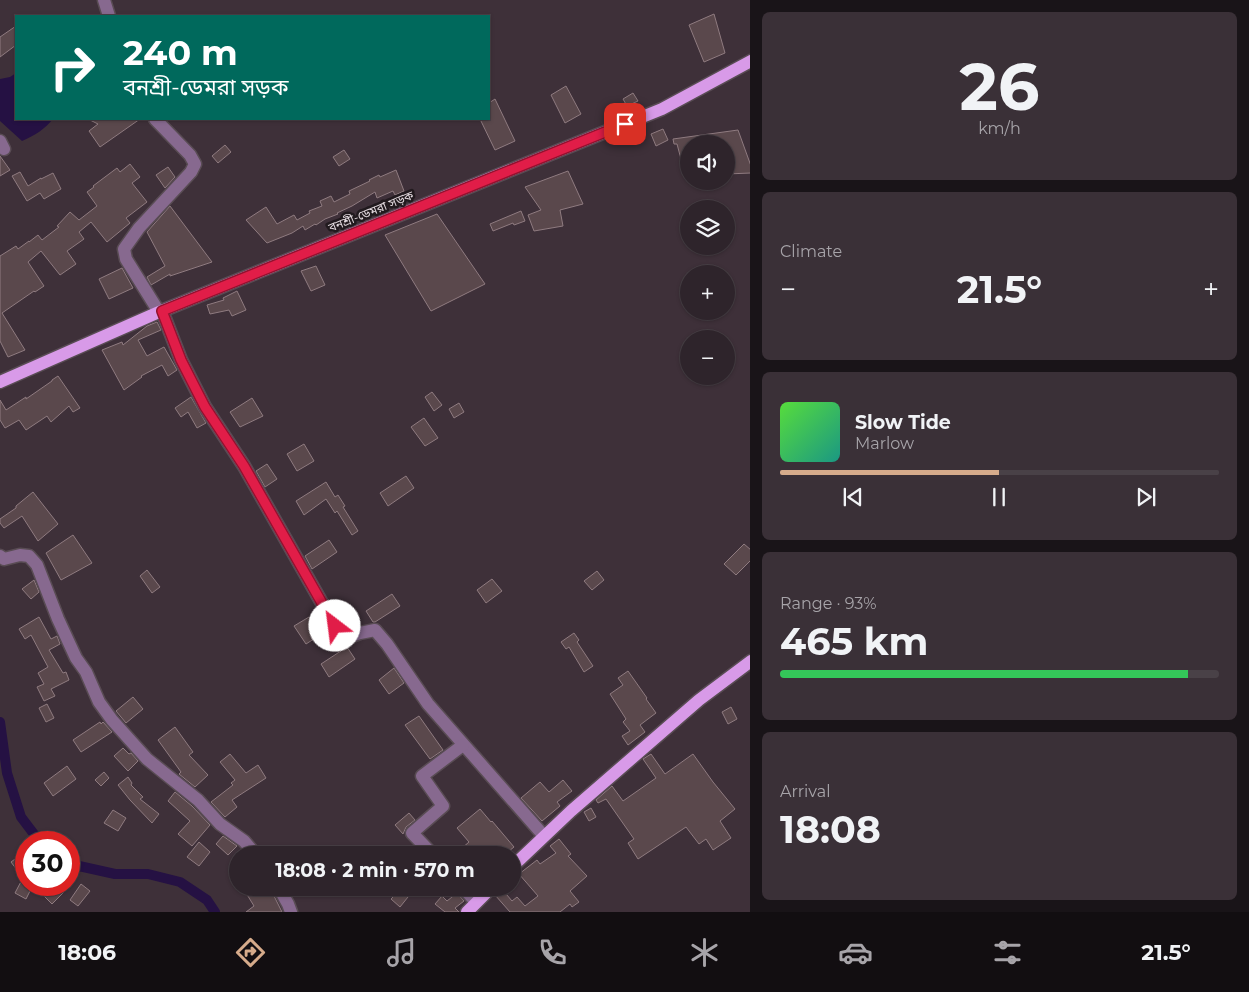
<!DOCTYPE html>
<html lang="en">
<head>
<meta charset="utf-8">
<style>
  body { margin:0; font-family:Montserrat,"Noto Sans Bengali",sans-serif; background:#3a3037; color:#f1f3f6; height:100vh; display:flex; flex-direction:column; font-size:19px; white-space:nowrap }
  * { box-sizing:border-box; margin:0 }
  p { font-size:16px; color:#a7a4a9 }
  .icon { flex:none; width:28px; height:28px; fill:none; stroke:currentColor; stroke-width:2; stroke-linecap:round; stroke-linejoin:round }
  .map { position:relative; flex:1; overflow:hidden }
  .panel { display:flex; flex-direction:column; gap:12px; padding:12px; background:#191418; width:499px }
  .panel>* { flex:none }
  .guide { position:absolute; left:15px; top:15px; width:475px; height:105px; border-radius:0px; box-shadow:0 1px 4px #0004,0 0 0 1px #494147; background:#00695c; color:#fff; overflow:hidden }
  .fabs { position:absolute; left:680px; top:135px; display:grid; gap:10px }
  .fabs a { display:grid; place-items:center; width:55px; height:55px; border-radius:50%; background:#2e242b; box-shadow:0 1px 4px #0004,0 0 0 1px #494147; font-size:25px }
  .speed { position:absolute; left:15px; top:831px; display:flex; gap:10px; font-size:25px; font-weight:700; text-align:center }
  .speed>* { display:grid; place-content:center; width:65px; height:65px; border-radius:50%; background:#2e242b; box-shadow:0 1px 4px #0004,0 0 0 1px #494147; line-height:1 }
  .speed .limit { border:8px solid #d22; background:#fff; color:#111 }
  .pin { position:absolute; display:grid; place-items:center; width:42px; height:42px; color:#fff; margin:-21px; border-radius:10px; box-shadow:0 2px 8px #0006 }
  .me { position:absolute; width:55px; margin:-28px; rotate:330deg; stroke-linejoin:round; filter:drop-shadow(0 0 4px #0008) }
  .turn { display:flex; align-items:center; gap:18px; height:105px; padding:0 25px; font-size:22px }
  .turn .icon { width:65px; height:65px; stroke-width:2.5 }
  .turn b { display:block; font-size:35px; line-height:42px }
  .big { font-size:38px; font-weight:700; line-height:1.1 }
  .panel .card { flex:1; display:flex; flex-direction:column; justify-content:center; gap:8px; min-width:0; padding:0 18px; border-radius:8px; background:#3a3037 }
  .panel .dial { align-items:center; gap:0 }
  .dial b { font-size:65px; line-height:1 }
  .song { display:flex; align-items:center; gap:15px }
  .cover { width:60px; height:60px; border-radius:8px; background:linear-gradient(135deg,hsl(110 70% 55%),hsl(170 70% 35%)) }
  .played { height:5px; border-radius:2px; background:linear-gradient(90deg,#d6ab8b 50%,#494147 50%) }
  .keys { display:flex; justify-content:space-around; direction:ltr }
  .heat { display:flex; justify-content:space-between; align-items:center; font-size:28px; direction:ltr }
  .charge { height:8px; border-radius:4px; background:linear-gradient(90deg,#34c759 93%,#494147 0) }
  .trip { position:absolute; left:229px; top:846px; width:292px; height:50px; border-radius:25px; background:#2e242b; box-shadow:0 1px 4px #0004,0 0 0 1px #494147; font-weight:700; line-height:50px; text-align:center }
  .dock { display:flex; height:80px; justify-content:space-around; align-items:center; background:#120e11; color:#a7a4a9 }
  .dock .icon { width:35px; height:35px }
  .dock .on { color:#d6ab8b }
  .dock b { font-size:22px; color:#f1f3f6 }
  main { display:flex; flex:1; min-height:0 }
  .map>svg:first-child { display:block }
  .water { fill:#251143 }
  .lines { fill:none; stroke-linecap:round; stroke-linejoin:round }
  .canal { stroke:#251143; stroke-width:10 }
  .building { fill:#5a484c; stroke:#8f7b80 }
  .minor-casing { stroke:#594c54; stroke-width:15 }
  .major-casing { stroke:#594c54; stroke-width:15 }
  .minor { stroke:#87698f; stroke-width:12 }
  .major { stroke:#d89ae8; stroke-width:12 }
  .route-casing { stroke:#92132f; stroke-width:12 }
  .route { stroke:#e11d48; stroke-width:9 }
  .labels { text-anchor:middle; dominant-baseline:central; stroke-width:5; stroke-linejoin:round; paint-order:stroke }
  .street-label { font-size:12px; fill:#e5dce1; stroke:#211a1e }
</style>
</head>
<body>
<main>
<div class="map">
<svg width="751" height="912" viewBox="0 0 751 912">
  <rect width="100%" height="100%" fill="#3e3039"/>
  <path class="water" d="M 16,73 L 16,119 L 53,119 C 45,129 34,136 22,141 L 0,121 L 0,79 L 10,77 Z"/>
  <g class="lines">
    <g class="canal">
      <polyline points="0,722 7,773 21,817 40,842"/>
      <polyline points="69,861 79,866 115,874 148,874 180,882 207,900 215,912"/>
    </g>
  </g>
  <g class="building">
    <polygon points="714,14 725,53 704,62 689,25"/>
    <polygon points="16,26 16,45 0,57 0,37"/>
    <polygon points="566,86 581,114 565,123 551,95"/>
    <polygon points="633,93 638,101 627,106 623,99"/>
    <polygon points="495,99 515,141 495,150 480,119 489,119 489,103"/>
    <polygon points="88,119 140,119 100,147 89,131 98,124"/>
    <polygon points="663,129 668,140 656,146 651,134"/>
    <polygon points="738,130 751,166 751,173 726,174 726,144 689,144 689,177 686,178 677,144 674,144 673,139"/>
    <polygon points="225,145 231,152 218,163 212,156"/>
    <polygon points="344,150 350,159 339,166 333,157"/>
    <polygon points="0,156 10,170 0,176"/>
    <polygon points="130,164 140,177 132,183 147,202 126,218 130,223 107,242 91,222 79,232 84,239 67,251 76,264 60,275 41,251 28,262 44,286 35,292 34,291 2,313 25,350 8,357 0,341 0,256 16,246 18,249 29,241 29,242 38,235 42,240 59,227 57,226 70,212 79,220 97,206 87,192 94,187 93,186 117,168 120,172"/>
    <polygon points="168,167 175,177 165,188 156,175"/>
    <polygon points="396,170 404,191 395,195 393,191 377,198 375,192 352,206 337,213 338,214 325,219 316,225 315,224 305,230 303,226 292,233 267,243 246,220 266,207 277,224 294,215 297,220 310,213 309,211 322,206 320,201 331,196 334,202 350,194 349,191 370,181 369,180 379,175 380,177"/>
    <polygon points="568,171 583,204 560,210 563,226 534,231 528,215 541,210 525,187"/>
    <polygon points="20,172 28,186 41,178 41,179 53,173 61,189 44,199 40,193 27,201 12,176"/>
    <polygon points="170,206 212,262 170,276 170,274 151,285 147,277 165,266 147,232"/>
    <polygon points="521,211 525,221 514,225 513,223 493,231 490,224"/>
    <polygon points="437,214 485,284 431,311 385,235"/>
    <polygon points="316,266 325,285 311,291 301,271"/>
    <polygon points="122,268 133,288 109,299 99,279"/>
    <polygon points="237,291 246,310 232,316 229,310 210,314 207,305 224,300 223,298"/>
    <polygon points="157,322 161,330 138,340 147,356 164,347 177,370 168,376 162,365 141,376 142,377 124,390 102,350 122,342 123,345 147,326"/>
    <polygon points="58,376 80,408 73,412 69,406 51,422 47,416 26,430 19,420 5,428 0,420 0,400 6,410 26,397 26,399 52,381 52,380"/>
    <polygon points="432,392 442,405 434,411 425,397"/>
    <polygon points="191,397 206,423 197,428 188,412 181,417 175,408"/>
    <polygon points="252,398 263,416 240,427 230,412"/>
    <polygon points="459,403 464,412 454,418 449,409"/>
    <polygon points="424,418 438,438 425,446 411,427"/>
    <polygon points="304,444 314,461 297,471 287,454"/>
    <polygon points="267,464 277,479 265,487 256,471"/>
    <polygon points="406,476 414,488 388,506 380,493"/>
    <polygon points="326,482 335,497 338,495 345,506 343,507 358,531 352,535 337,511 335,513 326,499 304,515 296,501"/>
    <polygon points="33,492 58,524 38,541 22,516 4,528 0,523 0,519 16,508 16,506"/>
    <polygon points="73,535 92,563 61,580 46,553"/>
    <polygon points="329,540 337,552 312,569 305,556"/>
    <polygon points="744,544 751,550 751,560 736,575 724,564"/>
    <polygon points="147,570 160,587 152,593 140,576"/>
    <polygon points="597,571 604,580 592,590 584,581"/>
    <polygon points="492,579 502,591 486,603 477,590"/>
    <polygon points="34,580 39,592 31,599 22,589"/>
    <polygon points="392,594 400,606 375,622 373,622 366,611"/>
    <polygon points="39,617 51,639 57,636 60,644 49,650 63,673 66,672 69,680 51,689 55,696 44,701 37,687 44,684 38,673 48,667 31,635 25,639 19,629"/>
    <polygon points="309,617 320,635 306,644 294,626"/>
    <polygon points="574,633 579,640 577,642 593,666 584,672 569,647 566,649 561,642"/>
    <polygon points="347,647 355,659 329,677 321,664"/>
    <polygon points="394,668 404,683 389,694 379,680"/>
    <polygon points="628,671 647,698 646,699 656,713 640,725 645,732 628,745 622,736 630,731 623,722 626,719 610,694 623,685 618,678"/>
    <polygon points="133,697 143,709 126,723 116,711"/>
    <polygon points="47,704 54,718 46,722 39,708"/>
    <polygon points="731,707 737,719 728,724 722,712"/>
    <polygon points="419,716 443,750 430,759 405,725"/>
    <polygon points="100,722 101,724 103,722 112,732 81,752 73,740"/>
    <polygon points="175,727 193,752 189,755 208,775 195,787 179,774 181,772 158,740"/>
    <polygon points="123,748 129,754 131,753 138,761 128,771 114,756"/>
    <polygon points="230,754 246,773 258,765 266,778 232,800 237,807 225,817 211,802 233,785 231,783 235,780 220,762"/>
    <polygon points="651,754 665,774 693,754 713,782 735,809 720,821 731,838 713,850 706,839 699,844 686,827 638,859 628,843 634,839 606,799 598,803 596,800 612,786 623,801 656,778 643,759"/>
    <polygon points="67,766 76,779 53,796 44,783"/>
    <polygon points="104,772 109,778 101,786 95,780"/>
    <polygon points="128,777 132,783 131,785 143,797 140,799 159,814 152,823 130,800 118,785"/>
    <polygon points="563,780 572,791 557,802 560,806 542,821 521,798 540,782 549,792"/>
    <polygon points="175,792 192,806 210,825 192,846 178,834 190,821 168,801"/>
    <polygon points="591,808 596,817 589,821 584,812"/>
    <polygon points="480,809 491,822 492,821 514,847 504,855 454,855 469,842 457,828"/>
    <polygon points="113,810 126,818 118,831 104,823"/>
    <polygon points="409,813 415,820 406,827 403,834 395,825"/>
    <polygon points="223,836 237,846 228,855 216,844"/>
    <polygon points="559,839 571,854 568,856 587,876 570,891 579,902 572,907 570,904 560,912 510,912 495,895 501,888 512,901 517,897 525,906 538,896 519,874 537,860 540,864 556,853 550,846"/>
    <polygon points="199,842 210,852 199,866 187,857"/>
    <polygon points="26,851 26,869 20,874 11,862"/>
    <polygon points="26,872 26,885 59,885 65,891 52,904 33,885 26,899 15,893"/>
    <polygon points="81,884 90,891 78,906 70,900"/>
    <polygon points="243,888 271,888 272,892 282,912 246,912 254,906"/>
    <polygon points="402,888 407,888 412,892 400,907 391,899"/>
    <polygon points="457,893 464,901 455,908 459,912 445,912 435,904 442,896 447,901"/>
  </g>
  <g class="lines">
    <g class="minor-casing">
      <g id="minor">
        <polyline points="104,0 109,16"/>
        <polyline points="155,119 190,155 195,164 191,172 139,228 124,249 126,259 159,312"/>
        <polyline points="0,141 4,149"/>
        <polyline points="162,311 181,360 205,407 244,466 335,626 347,638 360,633 375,630 387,644 428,704 544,836"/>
        <polyline points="0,556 4,559 20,555 29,556 37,565 58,619 76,658 86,672 99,702 112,720 147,759 198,800 220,824 244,841 256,855"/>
        <polyline points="433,855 412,833 443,806 422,776 463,745"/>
        <polyline points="279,888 288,904 291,912"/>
        <polyline points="463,888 476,902"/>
      </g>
    </g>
    <g class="major-casing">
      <g id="major">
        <polyline points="0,382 159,312 662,109 751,61"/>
        <polyline points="512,867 571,811 699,700 751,661"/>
        <polyline points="467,912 491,888"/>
      </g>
    </g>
    <use href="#minor" class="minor"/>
    <use href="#major" class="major"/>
  </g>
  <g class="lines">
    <g class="route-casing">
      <polyline id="route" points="335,626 244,466 205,407 181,360 162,311 625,124"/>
    </g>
    <use href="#route" class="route"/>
  </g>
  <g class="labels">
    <g class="street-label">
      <text transform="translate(371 211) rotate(-22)">বনশ্রী-ডেমরা সড়ক</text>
    </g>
  </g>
</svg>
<div class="fabs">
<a><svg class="icon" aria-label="sound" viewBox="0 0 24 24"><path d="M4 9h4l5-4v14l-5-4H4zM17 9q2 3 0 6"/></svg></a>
<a><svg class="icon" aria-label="layers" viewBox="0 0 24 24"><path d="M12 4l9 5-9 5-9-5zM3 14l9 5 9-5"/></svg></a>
<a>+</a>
<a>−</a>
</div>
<div class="speed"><div class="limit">30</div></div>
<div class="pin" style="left:625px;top:124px;background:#d93025"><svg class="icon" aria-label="arrive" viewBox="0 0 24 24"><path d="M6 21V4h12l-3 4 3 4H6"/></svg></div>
<svg class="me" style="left:335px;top:626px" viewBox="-20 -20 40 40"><circle r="19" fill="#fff"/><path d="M0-13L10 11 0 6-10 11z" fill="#e11d48"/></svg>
<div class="trip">18:08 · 2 min · 570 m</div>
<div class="guide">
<div class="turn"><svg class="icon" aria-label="right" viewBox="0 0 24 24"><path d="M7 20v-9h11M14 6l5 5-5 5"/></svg><div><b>240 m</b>বনশ্রী-ডেমরা সড়ক</div></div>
</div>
</div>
<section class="panel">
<div class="card dial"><b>26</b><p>km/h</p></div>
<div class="card"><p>Climate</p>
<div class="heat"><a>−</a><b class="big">21.5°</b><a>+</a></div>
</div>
<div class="card">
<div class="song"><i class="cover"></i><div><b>Slow Tide</b><p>Marlow</p></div></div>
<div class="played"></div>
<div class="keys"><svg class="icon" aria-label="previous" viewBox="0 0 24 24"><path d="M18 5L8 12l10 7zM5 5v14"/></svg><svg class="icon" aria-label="pause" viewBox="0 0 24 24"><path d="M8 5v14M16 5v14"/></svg><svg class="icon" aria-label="next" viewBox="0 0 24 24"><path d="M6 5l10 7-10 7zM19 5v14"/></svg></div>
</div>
<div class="card"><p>Range · 93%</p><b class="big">465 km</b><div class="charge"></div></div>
<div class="card"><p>Arrival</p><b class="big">18:08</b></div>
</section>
</main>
<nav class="dock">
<b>18:06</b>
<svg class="icon on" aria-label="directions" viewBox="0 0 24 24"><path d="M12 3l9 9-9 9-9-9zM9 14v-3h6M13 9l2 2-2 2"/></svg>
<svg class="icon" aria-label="music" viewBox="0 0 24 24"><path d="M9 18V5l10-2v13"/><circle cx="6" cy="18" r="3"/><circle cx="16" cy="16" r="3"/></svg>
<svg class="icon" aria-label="phone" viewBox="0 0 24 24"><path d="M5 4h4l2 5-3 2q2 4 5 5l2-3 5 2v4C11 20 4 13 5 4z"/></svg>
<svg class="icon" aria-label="climate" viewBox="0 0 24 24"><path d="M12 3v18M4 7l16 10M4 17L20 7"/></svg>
<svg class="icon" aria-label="car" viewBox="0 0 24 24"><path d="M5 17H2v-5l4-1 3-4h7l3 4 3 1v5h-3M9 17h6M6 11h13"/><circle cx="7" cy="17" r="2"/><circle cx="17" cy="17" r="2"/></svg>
<svg class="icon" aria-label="filters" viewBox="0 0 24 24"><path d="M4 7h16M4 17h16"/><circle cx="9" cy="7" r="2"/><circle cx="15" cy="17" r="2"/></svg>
<b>21.5°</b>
</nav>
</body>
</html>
